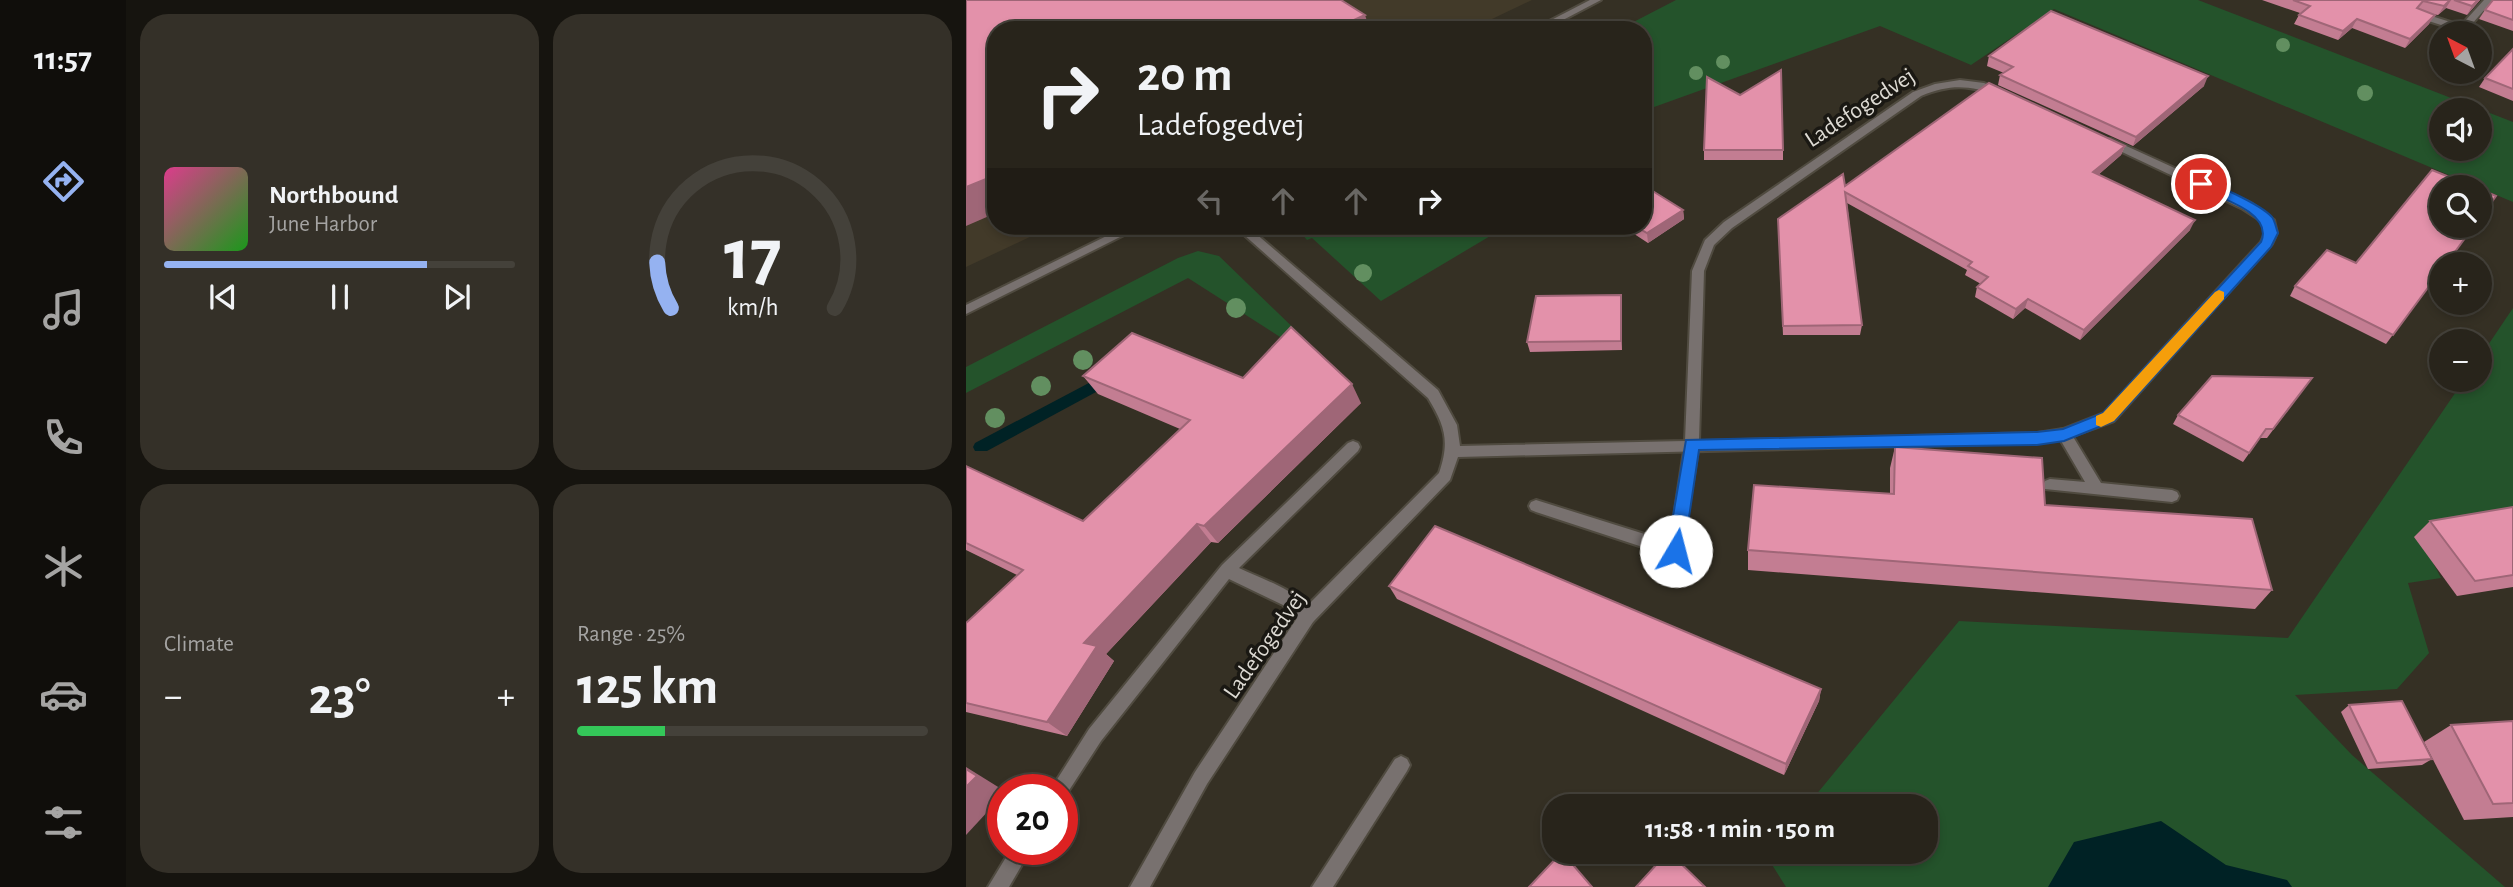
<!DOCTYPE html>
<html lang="en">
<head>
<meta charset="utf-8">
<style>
  body { margin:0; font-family:"Alegreya Sans",sans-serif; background:#343028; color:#f1f3f6; height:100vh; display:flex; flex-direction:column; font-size:26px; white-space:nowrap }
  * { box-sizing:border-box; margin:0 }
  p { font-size:23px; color:#a5a4a3 }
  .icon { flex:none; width:38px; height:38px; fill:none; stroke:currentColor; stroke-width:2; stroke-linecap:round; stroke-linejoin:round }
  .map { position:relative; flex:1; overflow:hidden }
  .sheet { display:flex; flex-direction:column; gap:14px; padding:14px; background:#16140f; width:840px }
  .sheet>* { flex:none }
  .guide { position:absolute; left:21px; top:21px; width:665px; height:214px; border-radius:28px; box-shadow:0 4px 10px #0003,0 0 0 2px #44413a; background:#28241b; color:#f1f3f6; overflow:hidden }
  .needle { width:46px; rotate:319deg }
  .fabs { position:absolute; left:1463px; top:21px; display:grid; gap:14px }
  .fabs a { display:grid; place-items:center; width:63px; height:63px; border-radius:50%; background:#28241b; box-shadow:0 4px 10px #0003,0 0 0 2px #44413a; font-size:35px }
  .speed { position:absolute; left:21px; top:774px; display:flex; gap:14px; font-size:35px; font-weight:700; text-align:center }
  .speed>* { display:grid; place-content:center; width:91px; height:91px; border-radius:50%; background:#28241b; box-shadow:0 4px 10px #0003,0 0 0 2px #44413a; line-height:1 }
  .speed .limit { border:10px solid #d22; background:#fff; color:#111 }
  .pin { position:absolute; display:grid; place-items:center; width:60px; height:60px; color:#fff; margin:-30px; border:4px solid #fff; border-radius:50%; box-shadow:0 2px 7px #0007 }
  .me { position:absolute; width:77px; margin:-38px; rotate:8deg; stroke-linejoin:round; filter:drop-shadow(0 0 5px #0008) }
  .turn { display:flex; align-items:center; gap:24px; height:147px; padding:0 35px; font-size:32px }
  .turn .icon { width:91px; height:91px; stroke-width:2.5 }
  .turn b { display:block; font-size:49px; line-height:60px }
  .lanes { display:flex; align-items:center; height:66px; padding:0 35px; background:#0003; justify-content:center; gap:35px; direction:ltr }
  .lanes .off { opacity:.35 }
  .big { font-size:52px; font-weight:700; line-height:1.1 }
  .sheet .tile { flex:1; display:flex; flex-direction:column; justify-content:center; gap:10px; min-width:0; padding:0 24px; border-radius:28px; background:#343028 }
  .sheet .dial { align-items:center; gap:0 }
  .dial svg { height:182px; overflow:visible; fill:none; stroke:#44413a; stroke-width:7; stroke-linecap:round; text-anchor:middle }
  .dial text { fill:#f1f3f6; stroke:none }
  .song { display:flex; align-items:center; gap:21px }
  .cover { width:84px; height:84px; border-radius:10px; background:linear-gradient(135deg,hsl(330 70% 55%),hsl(120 70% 35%)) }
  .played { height:7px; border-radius:4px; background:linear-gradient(90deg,#95b2f1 75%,#44413a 75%) }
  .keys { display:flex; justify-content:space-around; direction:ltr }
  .heat { display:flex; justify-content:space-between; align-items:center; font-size:38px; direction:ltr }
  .charge { height:10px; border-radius:5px; background:linear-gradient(90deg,#34c759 25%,#44413a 0) }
  .sheet .tiles { flex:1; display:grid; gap:14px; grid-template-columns:repeat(2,1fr) }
  .trip { position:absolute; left:576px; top:794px; width:396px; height:70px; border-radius:28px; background:#28241b; box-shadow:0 4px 10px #0003,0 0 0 2px #44413a; font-weight:700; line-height:70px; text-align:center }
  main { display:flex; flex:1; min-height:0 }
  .tabs { display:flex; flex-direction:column; width:126px; justify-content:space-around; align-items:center; background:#100e0b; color:#a5a4a3 }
  .tabs .icon { width:49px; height:49px }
  .tabs .selected { color:#95b2f1 }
  .tabs b { font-size:32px; color:#f1f3f6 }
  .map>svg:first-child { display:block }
  .built { fill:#423a29 }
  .green { fill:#24532b; fill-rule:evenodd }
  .water { fill:#002225 }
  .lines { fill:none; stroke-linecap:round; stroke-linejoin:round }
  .stream { fill:#002225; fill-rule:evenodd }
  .service-casing { stroke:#504b40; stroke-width:4 }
  .minor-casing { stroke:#504b40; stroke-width:4 }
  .tertiary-casing { stroke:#504b40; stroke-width:4 }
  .service { fill:#78716f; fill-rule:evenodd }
  .minor { fill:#78716f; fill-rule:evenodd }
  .tertiary { fill:#78716f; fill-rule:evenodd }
  .tree { fill:#628f60 }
  .wall { fill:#c37d92 }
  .shaded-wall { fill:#9f6677 }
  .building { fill:#e391aa; stroke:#9f6677; stroke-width:2 }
  .route { fill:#1a73e8; stroke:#114b97; stroke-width:2 }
  .slow { fill:#f59e0b }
  .labels { text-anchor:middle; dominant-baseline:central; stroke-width:7; stroke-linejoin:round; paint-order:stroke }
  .street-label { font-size:24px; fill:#dddad3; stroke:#1a1813 }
</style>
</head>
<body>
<main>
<nav class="tabs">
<b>11:57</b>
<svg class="icon selected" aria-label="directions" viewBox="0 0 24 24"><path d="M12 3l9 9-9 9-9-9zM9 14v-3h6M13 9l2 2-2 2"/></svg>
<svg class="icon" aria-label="music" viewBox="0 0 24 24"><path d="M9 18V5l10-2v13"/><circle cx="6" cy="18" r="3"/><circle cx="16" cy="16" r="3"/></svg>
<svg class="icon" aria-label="phone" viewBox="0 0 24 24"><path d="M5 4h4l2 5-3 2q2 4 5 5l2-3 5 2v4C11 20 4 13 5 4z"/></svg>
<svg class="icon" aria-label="climate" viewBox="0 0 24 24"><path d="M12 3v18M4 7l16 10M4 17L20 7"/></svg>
<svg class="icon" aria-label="car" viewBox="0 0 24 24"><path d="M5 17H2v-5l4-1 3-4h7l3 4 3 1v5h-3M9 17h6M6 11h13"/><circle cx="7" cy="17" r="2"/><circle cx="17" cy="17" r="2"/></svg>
<svg class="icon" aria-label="filters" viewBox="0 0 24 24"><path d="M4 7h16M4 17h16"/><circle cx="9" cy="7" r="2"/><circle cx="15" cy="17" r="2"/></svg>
</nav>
<section class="sheet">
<div class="tiles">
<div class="tile">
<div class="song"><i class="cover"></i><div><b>Northbound</b><p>June Harbor</p></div></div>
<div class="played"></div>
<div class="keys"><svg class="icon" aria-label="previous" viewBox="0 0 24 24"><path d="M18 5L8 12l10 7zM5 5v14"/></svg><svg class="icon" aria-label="pause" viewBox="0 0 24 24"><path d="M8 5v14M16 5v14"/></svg><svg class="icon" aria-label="next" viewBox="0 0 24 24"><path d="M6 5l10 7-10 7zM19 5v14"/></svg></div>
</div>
<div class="tile dial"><svg viewBox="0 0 100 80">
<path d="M14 69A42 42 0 1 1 86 69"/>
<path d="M14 69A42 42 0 0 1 8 49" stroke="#95b2f1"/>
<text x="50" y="56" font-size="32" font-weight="700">17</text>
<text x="50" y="72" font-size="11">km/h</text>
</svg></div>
<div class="tile"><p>Climate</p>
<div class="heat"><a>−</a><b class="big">23°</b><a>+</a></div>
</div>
<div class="tile"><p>Range · 25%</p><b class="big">125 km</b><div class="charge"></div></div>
</div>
</section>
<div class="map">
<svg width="1547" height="887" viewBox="0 0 1547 887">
  <rect width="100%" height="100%" fill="#353024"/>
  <polygon class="built" points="0,0 566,0 503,30 30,30 30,226 87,226 0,267"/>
  <g class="green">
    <path d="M 710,0 L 1232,0 L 1547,122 L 1547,202 L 1088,9 L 1005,65 L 914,26 L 677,111 L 677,30 L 652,30 ZM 1475,110 L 1514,110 L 1514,149 L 1475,149 Z"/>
    <polygon points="329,226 541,226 415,301 346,238 341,240"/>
    <polygon points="232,251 253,256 343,343 325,344 222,278 0,393 0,367 212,258"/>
    <polygon points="1547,308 1547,514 1459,547 1475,578 1442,583 1463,653 1431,689 1329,695 1386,755 1539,887 820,887 800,855 802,852 959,852 959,807 840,807 993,621 1322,638 1498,380 1514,380 1514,357"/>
  </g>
  <polygon class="water" points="1195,821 1260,865 1321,880 1326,887 1082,887 1108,842"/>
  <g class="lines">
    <polygon class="stream" points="138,375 143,377 145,381 143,385 21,451 9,451 7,447 9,443"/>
    <g class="service-casing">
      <g id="service">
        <polygon points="1453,12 1500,27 1502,29 1497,32 1450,17 1448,15"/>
        <polygon points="1098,429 1103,430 1135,483 1206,490 1211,492 1213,496 1211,500 1206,502 1079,489 1077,485 1079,481 1084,479 1119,482 1091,434 1093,430"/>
        <polygon points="726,438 731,440 733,444 715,556 710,558 570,512 565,510 563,506 565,502 570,500 704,542 719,444 721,440"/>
        <path d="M 387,441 L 392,443 L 394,447 L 392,451 L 273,568 C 297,580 337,591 349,617 L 347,622 L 341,624 L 335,622 L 317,605 L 263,579 L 135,741 L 100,795 L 96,797 L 96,789 L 85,789 L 123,729 L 256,565 L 382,443 Z"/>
        <polygon points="435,756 441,759 444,765 441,771 367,887 346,887 429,759"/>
        <polygon points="45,849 65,849 43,887 22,887"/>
      </g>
    </g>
    <g class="minor-casing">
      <g id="minor">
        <polygon points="1518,0 1527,0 1498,33 1488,33"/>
        <path d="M 994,80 L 1018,83 L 1041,93 L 1036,96 C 1003,86 987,83 955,96 L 766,228 L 748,245 L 738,271 L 733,441 L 1071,433 L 1097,429 L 1138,413 L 1295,242 L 1299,233 L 1297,222 L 1277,209 L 1137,143 L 1137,139 L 1145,139 L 1285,203 L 1308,220 L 1311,233 L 1306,244 L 1148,421 L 1098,439 L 1071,443 L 492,457 L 484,480 L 347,622 L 241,784 L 184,887 L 164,887 L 229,772 L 335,612 L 473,473 C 484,441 479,426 462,398 L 268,226 L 281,226 L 472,390 L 491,425 L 494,446 L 719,441 L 726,271 L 739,240 L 758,222 L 947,92 L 969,84 Z"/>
      </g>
    </g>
    <g class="tertiary-casing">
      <g id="tertiary">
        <polygon points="624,0 635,0 578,30 566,30"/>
        <polygon points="161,226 176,226 0,314 0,305"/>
      </g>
    </g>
    <use href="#service" class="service"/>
    <use href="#minor" class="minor"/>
    <use href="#tertiary" class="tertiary"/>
  </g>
  <g class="tree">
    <circle cx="1317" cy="45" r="7"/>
    <circle cx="757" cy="62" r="7"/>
    <circle cx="730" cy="73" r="7"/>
    <circle cx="1399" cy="93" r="8"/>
    <circle cx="397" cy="273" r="9"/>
    <circle cx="270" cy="308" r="10"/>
    <circle cx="117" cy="360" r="10"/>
    <circle cx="75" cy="386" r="10"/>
    <circle cx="29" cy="418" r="10"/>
  </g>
  <g class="wall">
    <polygon points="1296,0 1514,0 1501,15 1480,8 1472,15 1465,14 1463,24 1439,48 1386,28 1372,40 1328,24 1334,13"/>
    <polygon points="1547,0 1547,31 1513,19 1519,10"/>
    <polygon points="1547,49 1547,101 1513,87 1519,78"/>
    <polygon points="1023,56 1238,86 1167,146 1032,85 1034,75 1038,73 1021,66"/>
    <polygon points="1159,146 1155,155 1132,175 1224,230 1114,340 1059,308 1047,319 1009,297 1011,287 1015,284 999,275 1001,270 881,203 896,325 894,335 817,335 812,219 879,186"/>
    <rect x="738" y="150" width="79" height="10"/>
    <polygon points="717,210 718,219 682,243 656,226 677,226"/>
    <polygon points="1390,263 1475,270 1420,344 1324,296 1329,286"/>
    <polygon points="655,295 656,304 656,350 564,352 561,342"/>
    <polygon points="117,376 277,378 395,403 252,543 245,542 140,654 148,661 101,736 0,712 0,623 51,575 0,550 0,466 117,521 214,429 132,394"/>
    <polygon points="1346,378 1301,438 1294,438 1277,462 1207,424 1212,415"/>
    <polygon points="929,447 1079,505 1306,590 1289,609 782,570 782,550 924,494 924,468"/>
    <polygon points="1547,507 1547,587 1491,596 1448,537 1464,521"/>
    <polygon points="423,586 855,689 853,701 818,775 431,599"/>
    <polygon points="1383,705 1466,759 1456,765 1402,769 1375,712"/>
    <polygon points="1547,721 1547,817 1498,820 1458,742 1485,725"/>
  </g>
  <g class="shaded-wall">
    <polygon points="1485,0 1480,8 1472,15 1478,6"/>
    <polygon points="1512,0 1514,0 1501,15 1506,6"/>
    <polygon points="399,15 404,30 366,30"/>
    <polygon points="1469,15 1463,24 1439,48 1444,39"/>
    <polygon points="1391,19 1386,28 1372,40 1377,31"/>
    <polygon points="1242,76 1238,86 1167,146 1170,137"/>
    <polygon points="1159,146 1155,155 1124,182 1127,172"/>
    <polygon points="30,175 30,213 0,226 0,187"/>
    <polygon points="717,210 718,219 682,243 681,233"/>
    <polygon points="1229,220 1224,230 1114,340 1118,330"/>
    <polygon points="655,295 656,304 656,350 655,341"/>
    <polygon points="1062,299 1059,308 1047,319 1050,309"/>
    <polygon points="386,384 395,403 252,543 238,526"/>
    <polygon points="231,524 245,542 140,654 148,661 101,736 81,722 118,643"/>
    <polygon points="855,689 853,701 818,775 820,764"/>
    <polygon points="0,767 37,790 37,795 0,835"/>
  </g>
  <g class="building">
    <polygon points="0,0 375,0 399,15 366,30 30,30 30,175 0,187"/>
    <polygon points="1327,0 1484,0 1478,6 1457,1 1451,8 1469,15 1444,39 1391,19 1377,31 1333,15 1344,6"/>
    <polygon points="1488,0 1512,0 1506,6"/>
    <polygon points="1527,0 1547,0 1547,20 1519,10"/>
    <polygon points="1085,11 1242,76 1170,137 1034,75 1047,67 1023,56"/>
    <polygon points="1547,49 1547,89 1519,78"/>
    <polygon points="815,70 817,150 738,150 741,77 774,95"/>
    <polygon points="1023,83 1159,146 1127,172 1229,220 1118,330 1062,299 1050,309 1011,287 1022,277 1002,266 1006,262 879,192 896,325 817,326 812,219 877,174 879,186"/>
    <polygon points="1466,170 1508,187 1475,187 1475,226 1508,226 1480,264 1475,264 1475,270 1427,335 1329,286 1361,250 1390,263"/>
    <polygon points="677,185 717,210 681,233 669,226 677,226"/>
    <polygon points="1514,189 1530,196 1514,219"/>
    <polygon points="655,295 655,341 561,342 570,296"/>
    <polygon points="325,327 386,384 238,526 231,524 118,643 131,646 81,722 0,703 0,623 57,570 0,543 0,466 117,521 224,420 117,376 166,333 277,378"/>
    <polygon points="1246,376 1346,378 1307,429 1300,429 1283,453 1212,415"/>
    <polygon points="929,447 1076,458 1079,505 1286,519 1306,590 782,550 788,485 928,494"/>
    <polygon points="1547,507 1547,575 1509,581 1464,521"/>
    <polygon points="469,526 855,689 820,764 423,586"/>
    <polygon points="1436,701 1466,759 1411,763 1383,705"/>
    <polygon points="1547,721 1547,803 1527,804 1485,725"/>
    <polygon points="0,769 11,776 0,787"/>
    <polygon points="596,852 626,887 563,887"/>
    <polygon points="702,852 703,852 739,887 670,887"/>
  </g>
  <path class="route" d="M 1230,182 C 1244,179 1296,206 1306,217 C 1309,221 1310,228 1312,233 L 1305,247 L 1148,421 L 1098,441 L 1071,445 L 733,450 L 718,551 L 710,559 L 704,556 L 701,551 L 720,440 L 1071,432 L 1097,429 L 1137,413 L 1295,242 C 1308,212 1251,197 1230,187 Z"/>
  <polygon class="slow" points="1253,290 1258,292 1258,299 1148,421 1135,427 1130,425 1130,416 1137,413 1249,292"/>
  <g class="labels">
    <g class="street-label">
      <text transform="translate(894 108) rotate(-33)">Ladefogedvej</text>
      <text transform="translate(299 645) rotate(-55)">Ladefogedvej</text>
    </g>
  </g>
</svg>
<div class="fabs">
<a><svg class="needle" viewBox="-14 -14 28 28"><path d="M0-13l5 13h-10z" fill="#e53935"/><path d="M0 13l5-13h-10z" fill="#a5a4a3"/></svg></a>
<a><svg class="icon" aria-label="sound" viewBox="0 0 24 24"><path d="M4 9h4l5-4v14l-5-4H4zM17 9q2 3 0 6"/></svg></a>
<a><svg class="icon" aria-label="search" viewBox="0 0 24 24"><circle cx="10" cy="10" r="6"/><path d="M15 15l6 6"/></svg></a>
<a>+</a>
<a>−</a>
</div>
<div class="speed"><div class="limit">20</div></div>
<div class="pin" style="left:1235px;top:184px;background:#d93025"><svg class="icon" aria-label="arrive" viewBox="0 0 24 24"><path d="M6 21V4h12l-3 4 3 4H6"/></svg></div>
<svg class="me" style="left:710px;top:551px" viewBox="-20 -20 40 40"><circle r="19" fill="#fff"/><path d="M0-13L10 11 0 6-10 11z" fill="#1a73e8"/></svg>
<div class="trip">11:58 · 1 min · 150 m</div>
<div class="guide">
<div class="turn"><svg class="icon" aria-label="right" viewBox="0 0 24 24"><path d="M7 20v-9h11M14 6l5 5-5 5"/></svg><div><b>20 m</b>Ladefogedvej</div></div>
<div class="lanes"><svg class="icon off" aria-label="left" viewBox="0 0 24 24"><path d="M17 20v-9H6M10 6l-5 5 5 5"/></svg><svg class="icon off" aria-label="ahead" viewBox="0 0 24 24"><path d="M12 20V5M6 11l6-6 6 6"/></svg><svg class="icon off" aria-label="ahead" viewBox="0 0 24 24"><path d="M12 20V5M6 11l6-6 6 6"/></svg><svg class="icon" aria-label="right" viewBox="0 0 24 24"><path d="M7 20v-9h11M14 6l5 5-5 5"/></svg></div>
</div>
</div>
</main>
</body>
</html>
